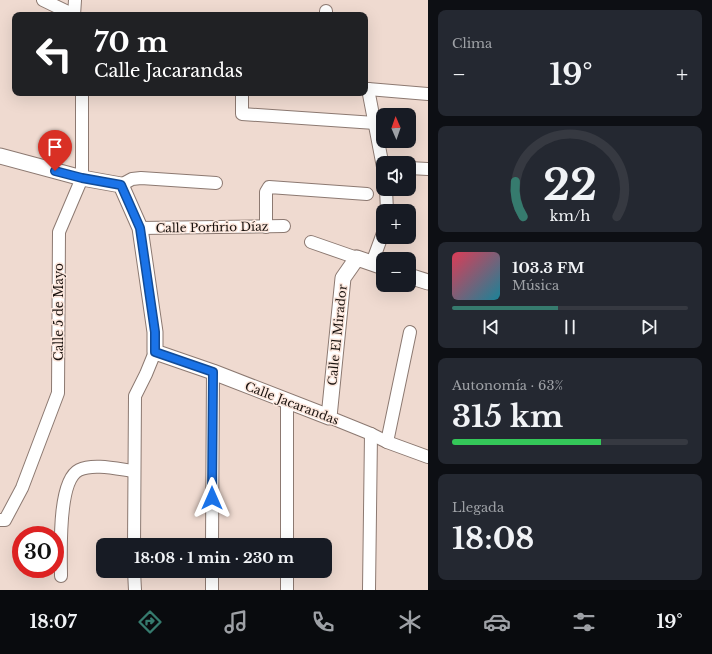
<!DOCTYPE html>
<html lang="es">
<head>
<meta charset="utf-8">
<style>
  body { margin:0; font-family:"Libre Baskerville",serif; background:#242831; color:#f1f3f6; height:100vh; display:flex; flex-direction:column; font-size:15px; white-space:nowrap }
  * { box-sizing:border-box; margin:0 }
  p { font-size:13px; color:#9ea1a6 }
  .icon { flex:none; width:22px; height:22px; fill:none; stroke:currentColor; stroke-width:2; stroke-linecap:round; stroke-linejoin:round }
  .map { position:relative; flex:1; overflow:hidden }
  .drawer { display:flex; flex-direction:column; gap:10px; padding:10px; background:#0d0f14; width:284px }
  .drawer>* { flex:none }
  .hud { position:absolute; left:12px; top:12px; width:356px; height:84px; border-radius:8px; box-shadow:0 4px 16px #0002; background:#202124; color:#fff; overflow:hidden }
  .needle { width:26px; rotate:358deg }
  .fabs { position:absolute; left:376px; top:108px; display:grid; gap:8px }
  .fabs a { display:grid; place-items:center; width:40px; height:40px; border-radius:8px; background:#171b24; box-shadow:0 4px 16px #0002; font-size:20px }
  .speed { position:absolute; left:12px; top:526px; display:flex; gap:8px; font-size:20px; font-weight:700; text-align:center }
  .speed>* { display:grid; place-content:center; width:52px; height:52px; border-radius:50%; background:#171b24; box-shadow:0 4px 16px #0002; line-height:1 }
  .speed .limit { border:6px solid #d22; background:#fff; color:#111 }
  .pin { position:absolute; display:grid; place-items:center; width:34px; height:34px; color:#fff; margin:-41px -17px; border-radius:50% 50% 50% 0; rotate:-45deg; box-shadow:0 0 4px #0007 }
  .pin .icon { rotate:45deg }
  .me { position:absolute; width:44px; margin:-22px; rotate:0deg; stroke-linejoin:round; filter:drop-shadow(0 0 3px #0008) }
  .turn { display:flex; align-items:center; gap:14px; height:84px; padding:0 16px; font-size:18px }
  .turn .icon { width:52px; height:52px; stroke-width:2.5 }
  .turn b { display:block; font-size:28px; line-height:34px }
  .big { font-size:30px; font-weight:700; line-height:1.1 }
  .drawer .widget { flex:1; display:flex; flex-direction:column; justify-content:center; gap:6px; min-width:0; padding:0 14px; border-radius:8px; background:#242831 }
  .drawer .dial { align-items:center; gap:0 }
  .dial svg { height:104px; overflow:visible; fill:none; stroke:#363941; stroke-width:7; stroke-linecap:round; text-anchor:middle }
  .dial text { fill:#f1f3f6; stroke:none }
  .song { display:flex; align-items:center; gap:12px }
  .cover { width:48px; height:48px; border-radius:6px; background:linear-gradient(135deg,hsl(350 70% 55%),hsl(190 70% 35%)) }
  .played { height:4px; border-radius:2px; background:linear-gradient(90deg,#367b6e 45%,#363941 45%) }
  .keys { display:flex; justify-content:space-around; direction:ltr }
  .heat { display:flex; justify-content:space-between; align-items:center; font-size:22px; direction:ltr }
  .charge { height:6px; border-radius:3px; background:linear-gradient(90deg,#34c759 63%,#363941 0) }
  .trip { position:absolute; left:96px; top:538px; width:236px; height:40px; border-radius:8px; background:#171b24; box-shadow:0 4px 16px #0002; font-weight:700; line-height:40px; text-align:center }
  .menu { display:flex; height:64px; justify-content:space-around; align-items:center; background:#090b0e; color:#9ea1a6 }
  .menu .icon { width:28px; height:28px }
  .menu .active { color:#367b6e }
  .menu b { font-size:18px; color:#f1f3f6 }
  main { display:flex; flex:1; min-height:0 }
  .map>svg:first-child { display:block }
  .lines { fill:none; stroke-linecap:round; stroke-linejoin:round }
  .minor-casing { stroke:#8c7971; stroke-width:14 }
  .tertiary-casing { stroke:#8c7971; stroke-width:17 }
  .minor { stroke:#fff; stroke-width:12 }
  .tertiary { stroke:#fff; stroke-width:15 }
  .route-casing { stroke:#114b97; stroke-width:10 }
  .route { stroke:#1a73e8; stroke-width:7 }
  .labels { text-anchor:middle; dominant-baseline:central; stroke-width:3; stroke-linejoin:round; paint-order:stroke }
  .street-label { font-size:12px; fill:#19120e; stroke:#fce7dd }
</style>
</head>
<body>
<main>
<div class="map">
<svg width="428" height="590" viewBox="0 0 428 590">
  <rect width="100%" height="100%" fill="#efdad0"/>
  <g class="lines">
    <g class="minor-casing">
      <g id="minor">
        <polyline points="43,0 74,15"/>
        <polyline points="74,15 75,0"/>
        <polyline points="326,15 326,11"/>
        <polyline points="365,89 368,89 383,167"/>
        <polyline points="368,89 428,94"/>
        <polyline points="242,93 242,114 375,123"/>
        <polyline points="409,168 428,169"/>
        <polyline points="121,185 132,179 141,178 216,183"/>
        <polyline points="386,189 387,211"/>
        <polyline points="266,227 266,192 269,187 367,194"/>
        <polyline points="140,228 284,226"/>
        <polyline points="311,242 357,258"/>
        <polyline points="372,263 383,233"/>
        <polyline points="329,417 371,434 387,442 428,457"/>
        <polyline points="387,442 410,332"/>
        <polyline points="0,520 5,520 22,488 58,393 59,232 82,178 82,93"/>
        <polyline points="134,545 135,396 146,374 155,352"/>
        <polyline points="212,545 213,372"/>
        <polyline points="287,545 287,400"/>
        <polyline points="134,571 135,590"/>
        <path d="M 61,576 C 61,554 57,481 79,470 C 93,463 118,469 134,471"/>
        <polyline points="212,590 212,571"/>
        <polyline points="287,590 287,571"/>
        <polyline points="369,590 371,434"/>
      </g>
    </g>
    <g class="tertiary-casing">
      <g id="tertiary">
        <polyline points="0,156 82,178 121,185 140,228 155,332 155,352 213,372 329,417 343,278 357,258 383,267"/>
        <polyline points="409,276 428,282"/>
      </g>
    </g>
    <use href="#minor" class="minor"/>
    <use href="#tertiary" class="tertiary"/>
  </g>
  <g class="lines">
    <g class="route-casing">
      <polyline id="route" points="55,171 82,178 121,185 140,228 155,332 155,352 213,372 212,498"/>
    </g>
    <use href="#route" class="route"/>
  </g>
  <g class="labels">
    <g class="street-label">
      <text transform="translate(212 227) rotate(-1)">Calle Porfirio Díaz</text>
      <text transform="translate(58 312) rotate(-90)">Calle 5 de Mayo</text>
      <text transform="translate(337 335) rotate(-84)">Calle El Mirador</text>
      <text transform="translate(292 403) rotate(21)">Calle Jacarandas</text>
    </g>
  </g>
</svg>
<div class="fabs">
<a><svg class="needle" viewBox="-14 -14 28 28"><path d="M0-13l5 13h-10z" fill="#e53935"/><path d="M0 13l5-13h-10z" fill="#9ea1a6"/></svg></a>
<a><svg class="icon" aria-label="sound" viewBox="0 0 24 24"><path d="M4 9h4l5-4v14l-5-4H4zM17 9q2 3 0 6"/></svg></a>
<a>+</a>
<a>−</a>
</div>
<div class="speed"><div class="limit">30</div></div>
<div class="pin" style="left:55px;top:171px;background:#d93025"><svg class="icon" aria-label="arrive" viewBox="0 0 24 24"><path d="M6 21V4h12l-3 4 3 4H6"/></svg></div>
<svg class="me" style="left:212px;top:498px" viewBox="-20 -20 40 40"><path d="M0-17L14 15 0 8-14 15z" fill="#1a73e8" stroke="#fff" stroke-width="4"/></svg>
<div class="trip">18:08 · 1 min · 230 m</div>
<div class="hud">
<div class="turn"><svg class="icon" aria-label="left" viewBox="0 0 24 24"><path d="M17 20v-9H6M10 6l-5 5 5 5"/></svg><div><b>70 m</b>Calle Jacarandas</div></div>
</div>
</div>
<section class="drawer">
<div class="widget"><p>Clima</p>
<div class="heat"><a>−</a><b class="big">19°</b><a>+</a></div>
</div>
<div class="widget dial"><svg viewBox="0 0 100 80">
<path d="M14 69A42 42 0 1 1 86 69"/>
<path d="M14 69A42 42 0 0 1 8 42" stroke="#367b6e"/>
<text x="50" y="56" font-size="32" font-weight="700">22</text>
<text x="50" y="72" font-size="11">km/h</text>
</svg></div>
<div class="widget">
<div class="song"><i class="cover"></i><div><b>103.3 FM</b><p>Música</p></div></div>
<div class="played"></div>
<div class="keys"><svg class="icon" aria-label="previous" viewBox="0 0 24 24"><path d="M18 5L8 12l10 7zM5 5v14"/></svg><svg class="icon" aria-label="pause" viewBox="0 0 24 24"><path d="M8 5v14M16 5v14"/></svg><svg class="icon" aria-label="next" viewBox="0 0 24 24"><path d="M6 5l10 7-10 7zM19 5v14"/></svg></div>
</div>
<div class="widget"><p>Autonomía · 63%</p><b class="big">315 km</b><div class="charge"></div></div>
<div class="widget"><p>Llegada</p><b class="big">18:08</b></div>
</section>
</main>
<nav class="menu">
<b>18:07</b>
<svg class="icon active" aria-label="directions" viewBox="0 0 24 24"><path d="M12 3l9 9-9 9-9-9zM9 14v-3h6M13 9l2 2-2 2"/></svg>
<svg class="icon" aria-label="music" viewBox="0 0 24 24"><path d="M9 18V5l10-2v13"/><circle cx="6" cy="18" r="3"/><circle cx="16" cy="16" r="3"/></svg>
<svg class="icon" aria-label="phone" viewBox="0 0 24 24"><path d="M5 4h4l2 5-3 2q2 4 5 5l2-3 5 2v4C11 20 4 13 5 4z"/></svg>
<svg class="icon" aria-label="climate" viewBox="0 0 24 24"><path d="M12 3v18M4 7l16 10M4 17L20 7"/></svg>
<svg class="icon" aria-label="car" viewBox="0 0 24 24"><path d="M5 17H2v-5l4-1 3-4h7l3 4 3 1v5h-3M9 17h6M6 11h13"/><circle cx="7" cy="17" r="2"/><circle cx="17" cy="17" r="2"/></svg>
<svg class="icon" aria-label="filters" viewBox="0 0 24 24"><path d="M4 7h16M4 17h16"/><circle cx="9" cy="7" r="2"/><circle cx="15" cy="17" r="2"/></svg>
<b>19°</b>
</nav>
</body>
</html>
